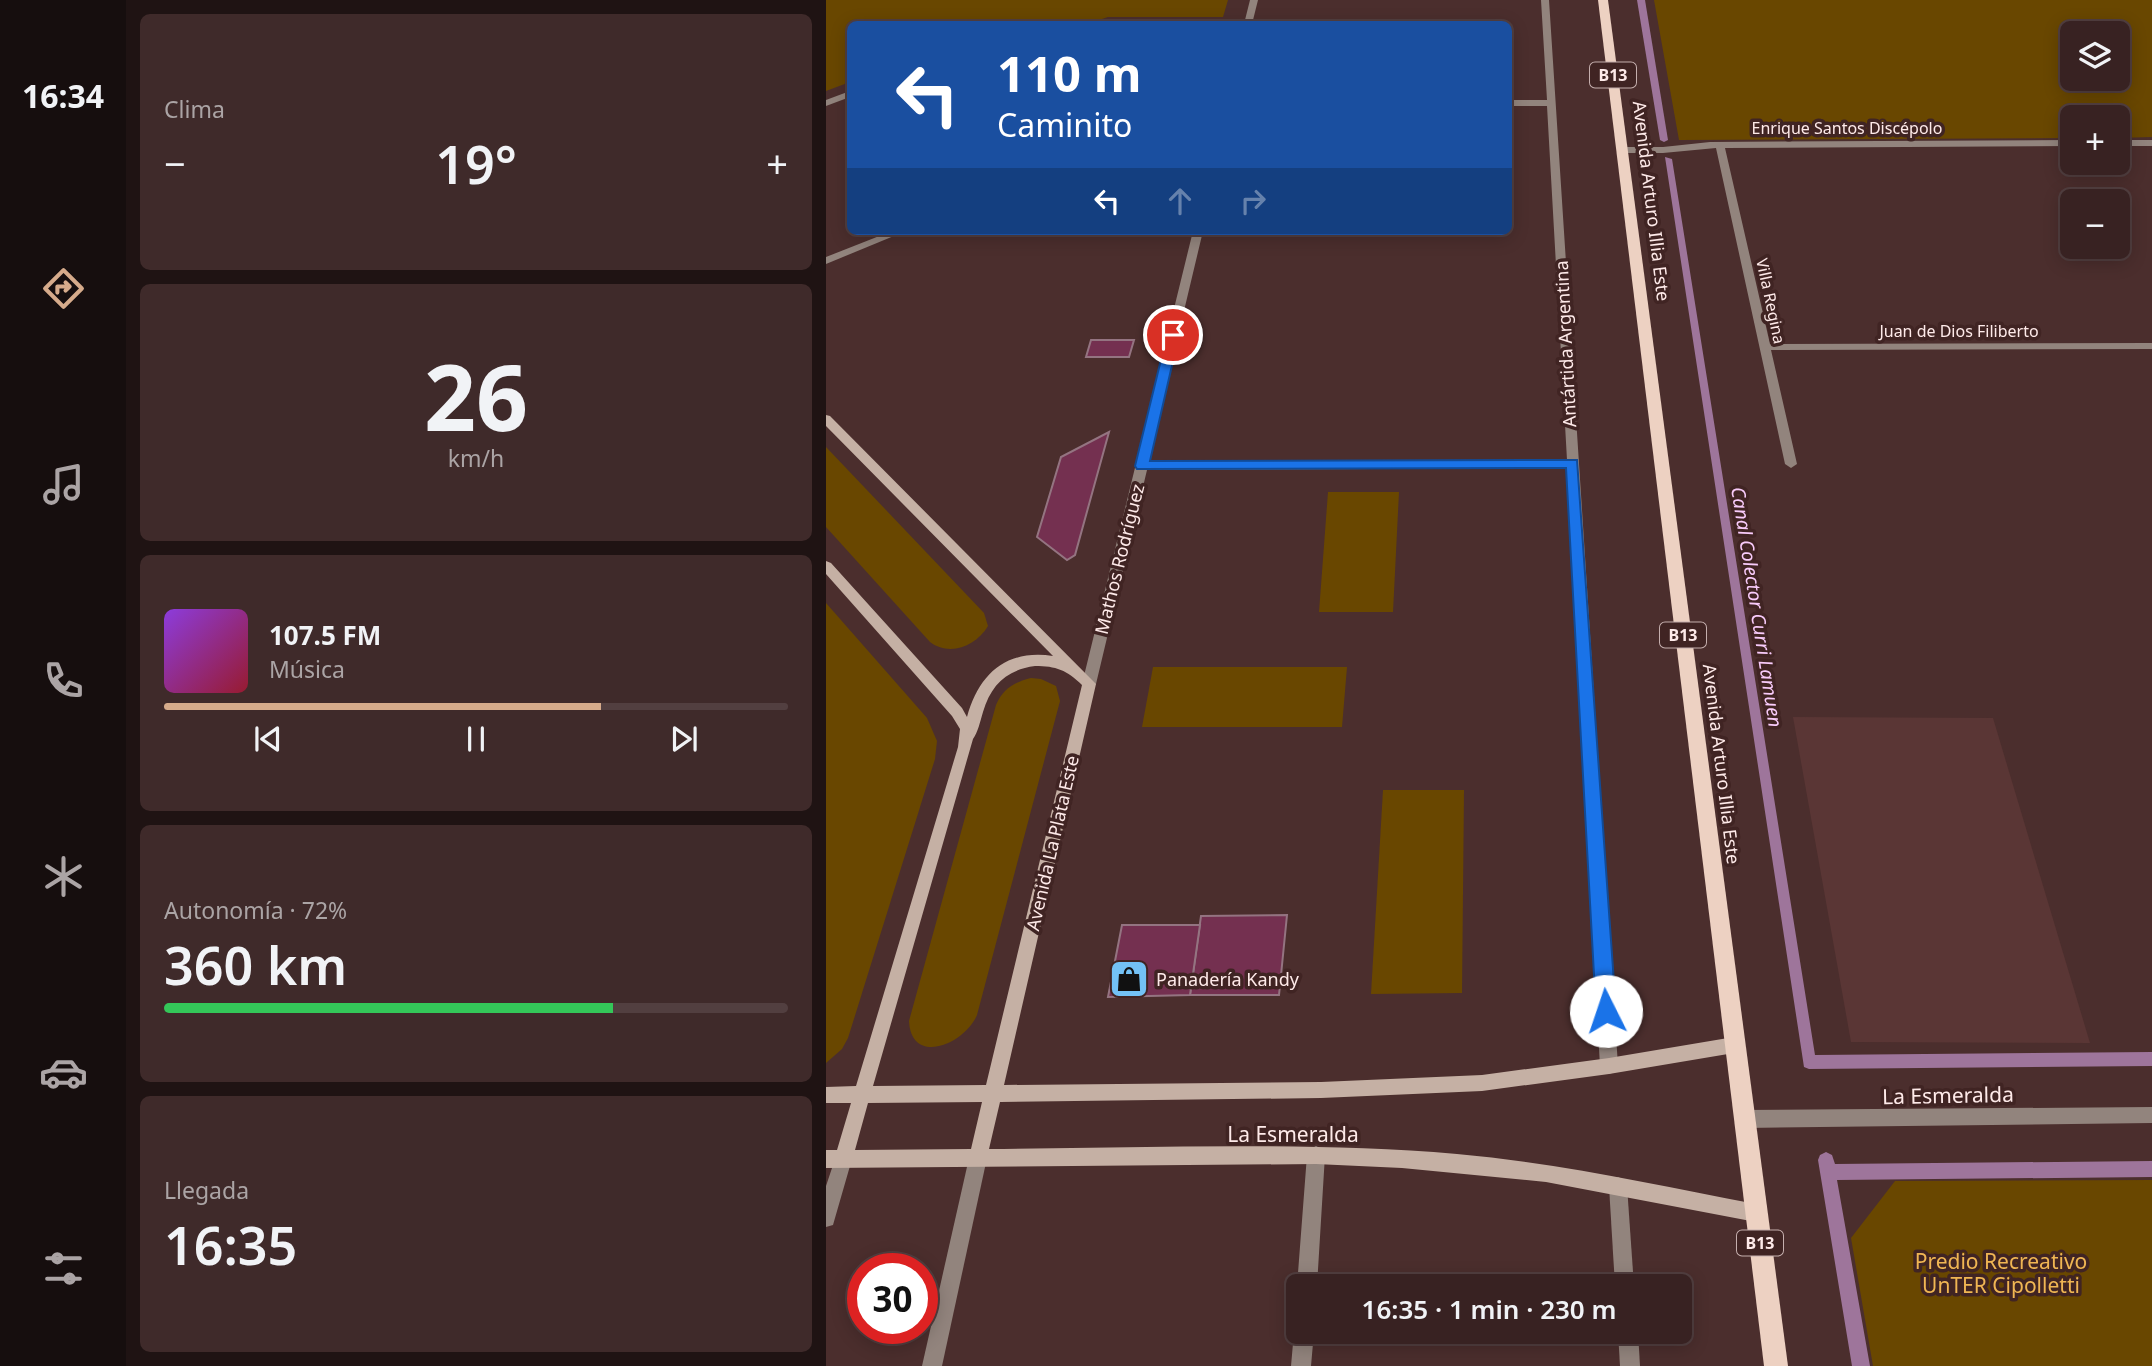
<!DOCTYPE html>
<html lang="es">
<head>
<meta charset="utf-8">
<style>
  body { margin:0; font-family:"Noto Sans",sans-serif; background:#3f2a2a; color:#f1f3f6; height:100vh; display:flex; flex-direction:column; font-size:26px; white-space:nowrap }
  * { box-sizing:border-box; margin:0 }
  p { font-size:23px; color:#aba4a5 }
  .icon { flex:none; width:38px; height:38px; fill:none; stroke:currentColor; stroke-width:2; stroke-linecap:round; stroke-linejoin:round }
  .map { position:relative; flex:1; overflow:hidden }
  .details { display:flex; flex-direction:column; gap:14px; padding:14px; background:#1f1313; width:700px }
  .details>* { flex:none }
  .guide { position:absolute; left:21px; top:21px; width:665px; height:214px; border-radius:10px; box-shadow:0 4px 18px #0003,0 0 0 2px #523f40; background:#1a4fa0; color:#fff; overflow:hidden }
  .tools { position:absolute; left:1234px; top:21px; display:grid; gap:14px }
  .tools a { display:grid; place-items:center; width:70px; height:70px; border-radius:10px; background:#382222; box-shadow:0 4px 18px #0003,0 0 0 2px #523f40; font-size:35px }
  .speed { position:absolute; left:21px; top:1253px; display:flex; gap:14px; font-size:35px; font-weight:700; text-align:center }
  .speed>* { display:grid; place-content:center; width:91px; height:91px; border-radius:50%; background:#382222; box-shadow:0 4px 18px #0003,0 0 0 2px #523f40; line-height:1 }
  .speed .limit { border:10px solid #d22; background:#fff; color:#111 }
  .pin { position:absolute; display:grid; place-items:center; width:60px; height:60px; color:#fff; margin:-30px; border:4px solid #fff; border-radius:50%; box-shadow:0 2px 7px #0007 }
  .me { position:absolute; width:77px; margin:-38px; rotate:356deg; stroke-linejoin:round; filter:drop-shadow(0 0 5px #0008) }
  .turn { display:flex; align-items:center; gap:24px; height:147px; padding:0 35px; font-size:32px }
  .turn .icon { width:91px; height:91px; stroke-width:2.5 }
  .turn b { display:block; font-size:49px; line-height:60px }
  .lanes { display:flex; align-items:center; height:66px; padding:0 35px; background:#0003; justify-content:center; gap:35px; direction:ltr }
  .lanes .off { opacity:.35 }
  .big { font-size:52px; font-weight:600; line-height:1.1 }
  .details .widget { flex:1; display:flex; flex-direction:column; justify-content:center; gap:10px; min-width:0; padding:0 24px; border-radius:10px; background:#3f2a2a }
  .details .dial { align-items:center; gap:0 }
  .dial b { font-size:91px; line-height:1 }
  .song { display:flex; align-items:center; gap:21px }
  .cover { width:84px; height:84px; border-radius:10px; background:linear-gradient(135deg,hsl(270 70% 55%),hsl(350 70% 35%)) }
  .played { height:7px; border-radius:4px; background:linear-gradient(90deg,#d6ab8b 70%,#523f40 70%) }
  .keys { display:flex; justify-content:space-around; direction:ltr }
  .heat { display:flex; justify-content:space-between; align-items:center; font-size:38px; direction:ltr }
  .charge { height:10px; border-radius:5px; background:linear-gradient(90deg,#34c759 72%,#523f40 0) }
  .trip { position:absolute; left:460px; top:1274px; width:406px; height:70px; border-radius:10px; background:#382222; box-shadow:0 4px 18px #0003,0 0 0 2px #523f40; font-weight:600; line-height:70px; text-align:center }
  main { display:flex; flex:1; min-height:0 }
  .menu { display:flex; flex-direction:column; width:126px; justify-content:space-around; align-items:center; background:#160e0e; color:#aba4a5 }
  .menu .icon { width:49px; height:49px }
  .menu .current { color:#d6ab8b }
  .menu b { font-size:32px; color:#f1f3f6 }
  .map>svg:first-child { display:block }
  .built { fill:#5a3635 }
  .green { fill:#694700; fill-rule:evenodd }
  .lines { fill:none; stroke-linecap:round; stroke-linejoin:round }
  .stream { fill:#9e759b; fill-rule:evenodd }
  .building { fill:#743050; stroke:#947481; stroke-width:2 }
  .service { fill:#92847d; fill-rule:evenodd }
  .minor { fill:#92847d; fill-rule:evenodd }
  .tertiary { fill:#92847d; fill-rule:evenodd }
  .secondary { fill:#c5b0a4; fill-rule:evenodd }
  .primary { fill:#edd1c2; fill-rule:evenodd }
  .route { fill:#1a73e8; stroke:#114b97; stroke-width:2 }
  .labels { text-anchor:middle; dominant-baseline:central; stroke-width:7; stroke-linejoin:round; paint-order:stroke }
  .shield { fill:#402423; stroke:#c5afae; stroke-width:2 }
  .shield-label { font-size:16px; font-weight:bold; fill:#feeae9 }
  .far-street-label { font-size:16px; fill:#feeae9; stroke:#402423 }
  .street-label { font-size:18px; fill:#feeae9; stroke:#402423 }
  .poi-label { font-size:18px; fill:#feeae9; stroke:#402423; text-anchor:start }
  .water-label { font-size:19px; font-style:italic; fill:#f8cbfa; stroke:#402423 }
  .near-street-label { font-size:21px; fill:#feeae9; stroke:#402423 }
  .near-park-label { font-size:21px; fill:#f0b653; stroke:#402423 }
</style>
</head>
<body>
<main>
<nav class="menu">
<b>16:34</b>
<svg class="icon current" aria-label="directions" viewBox="0 0 24 24"><path d="M12 3l9 9-9 9-9-9zM9 14v-3h6M13 9l2 2-2 2"/></svg>
<svg class="icon" aria-label="music" viewBox="0 0 24 24"><path d="M9 18V5l10-2v13"/><circle cx="6" cy="18" r="3"/><circle cx="16" cy="16" r="3"/></svg>
<svg class="icon" aria-label="phone" viewBox="0 0 24 24"><path d="M5 4h4l2 5-3 2q2 4 5 5l2-3 5 2v4C11 20 4 13 5 4z"/></svg>
<svg class="icon" aria-label="climate" viewBox="0 0 24 24"><path d="M12 3v18M4 7l16 10M4 17L20 7"/></svg>
<svg class="icon" aria-label="car" viewBox="0 0 24 24"><path d="M5 17H2v-5l4-1 3-4h7l3 4 3 1v5h-3M9 17h6M6 11h13"/><circle cx="7" cy="17" r="2"/><circle cx="17" cy="17" r="2"/></svg>
<svg class="icon" aria-label="filters" viewBox="0 0 24 24"><path d="M4 7h16M4 17h16"/><circle cx="9" cy="7" r="2"/><circle cx="15" cy="17" r="2"/></svg>
</nav>
<section class="details">
<div class="widget"><p>Clima</p>
<div class="heat"><a>−</a><b class="big">19°</b><a>+</a></div>
</div>
<div class="widget dial"><b>26</b><p>km/h</p></div>
<div class="widget">
<div class="song"><i class="cover"></i><div><b>107.5 FM</b><p>Música</p></div></div>
<div class="played"></div>
<div class="keys"><svg class="icon" aria-label="previous" viewBox="0 0 24 24"><path d="M18 5L8 12l10 7zM5 5v14"/></svg><svg class="icon" aria-label="pause" viewBox="0 0 24 24"><path d="M8 5v14M16 5v14"/></svg><svg class="icon" aria-label="next" viewBox="0 0 24 24"><path d="M6 5l10 7-10 7zM19 5v14"/></svg></div>
</div>
<div class="widget"><p>Autonomía · 72%</p><b class="big">360 km</b><div class="charge"></div></div>
<div class="widget"><p>Llegada</p><b class="big">16:35</b></div>
</section>
<div class="map">
<svg width="1326" height="1366" viewBox="0 0 1326 1366">
  <rect width="100%" height="100%" fill="#4b2e2d"/>
  <polygon class="built" points="967,717 1167,718 1264,1043 1025,1042"/>
  <g class="green">
    <polygon points="0,0 402,0 397,17 282,17 261,24 24,24 24,82 0,91"/>
    <path d="M 828,0 L 1326,0 L 1326,137 L 1292,138 L 1292,117 L 1246,117 L 1246,138 L 853,140 ZM 1246,33 L 1292,33 L 1292,79 L 1246,79 Z"/>
    <path d="M 0,447 L 158,613 L 162,626 C 150,646 124,657 104,642 L 0,527 Z"/>
    <polygon points="502,492 573,492 567,612 493,612"/>
    <polygon points="0,603 101,718 111,741 109,759 22,1038 16,1049 0,1063"/>
    <polygon points="327,667 521,667 516,727 316,727"/>
    <path d="M 205,678 L 215,679 L 230,686 L 234,701 L 151,1015 C 138,1045 85,1066 83,1021 L 170,705 C 177,688 189,682 205,678 Z"/>
    <polygon points="557,790 638,790 636,993 545,994"/>
    <polygon points="1326,1180 1326,1366 1047,1366 1025,1238 1069,1181"/>
  </g>
  <g class="lines">
    <g class="stream">
      <polygon points="811,0 819,0 842,140 838,142 834,140"/>
      <polygon points="839,157 846,159 989,1055 1326,1052 1326,1066 983,1069 978,1067"/>
      <polygon points="1000,1152 1006,1155 1009,1164 1326,1161 1326,1177 1011,1180 1044,1366 1026,1366 992,1160 994,1155"/>
    </g>
  </g>
  <g class="building">
    <polygon points="265,340 308,340 303,357 260,357"/>
    <polygon points="283,432 249,555 241,560 211,537 235,457"/>
    <polygon points="461,915 453,995 364,995 375,916"/>
    <polygon points="296,925 374,925 364,995 282,997"/>
  </g>
  <g class="lines">
    <g class="service">
      <polygon points="490,1146 496,1149 499,1155 491,1286 472,1286 472,1289 471,1286 481,1155 484,1149"/>
      <polygon points="472,1324 472,1332 488,1332 485,1366 465,1366 468,1332"/>
    </g>
    <g class="minor">
      <polygon points="424,0 432,0 426,24 418,24"/>
      <polygon points="715,0 723,0 792,1066 789,1072 783,1074 777,1072 774,1066 741,468 321,470 270,684 263,689 256,684 367,231 377,231 322,462 741,460 721,106 682,106 682,100 721,100"/>
      <polygon points="24,91 24,97 0,106 0,100"/>
      <polygon points="1246,140 1246,146 899,148 944,344 1326,343 1326,349 945,350 971,464 965,468 959,464 890,148 837,153 797,153 792,150 797,147 837,147 884,142"/>
      <rect x="1292" y="140" width="34" height="6"/>
      <polygon points="66,231 80,231 0,264 0,257"/>
      <polygon points="152,1149 158,1152 161,1158 116,1366 96,1366 143,1158 146,1152"/>
      <polygon points="17,1150 23,1153 26,1159 9,1218 7,1225 0,1227 0,1186 11,1153"/>
      <polygon points="792,1177 798,1180 801,1186 808,1286 789,1286 783,1186 786,1180"/>
      <polygon points="792,1332 812,1332 814,1366 794,1366"/>
    </g>
    <polygon class="tertiary" points="1326,1107 1326,1123 918,1128 912,1125 909,1119 912,1113 918,1110"/>
    <path class="secondary" d="M 0,415 L 4,416 L 270,684 L 178,1085 L 495,1082 L 656,1075 L 783,1058 L 908,1037 L 914,1039 L 917,1045 L 914,1051 L 908,1053 L 783,1074 L 656,1091 L 495,1098 L 174,1102 L 163,1149 C 319,1148 476,1141 631,1154 C 732,1163 831,1185 930,1204 L 937,1206 L 939,1213 L 937,1220 L 930,1222 L 720,1182 L 576,1168 L 490,1164 L 0,1168 L 0,1150 L 11,1150 L 25,1103 L 0,1103 L 0,1087 L 30,1086 L 132,747 L 134,729 L 126,716 L 0,574 L 0,561 L 5,563 L 136,708 L 141,717 C 153,674 180,649 227,656 L 0,426 ZM 209,666 C 230,666 241,670 256,685 L 160,1085 L 47,1086 L 147,739 C 152,732 154,722 157,712 C 165,685 180,670 209,666 ZM 156,1102 L 145,1149 L 29,1150 L 42,1103 Z"/>
    <polygon class="primary" points="772,0 782,0 962,1366 938,1366"/>
  </g>
  <polygon class="route" points="347,332 353,335 324,461 751,460 790,1011 787,1017 780,1020 773,1017 770,1011 740,468 311,469 309,466 341,335"/>
  <defs>
    <g id="shop-square" transform="scale(2.0125)"><rect x="-9" y="-9" width="18" height="18" rx="4" fill="#73c1f5" stroke="#402423"/><path d="M-5-2.5h2.3a2.7 3.5 0 0 1 5.4 0H5L5.5 6h-11ZM-1.5-2.5h3a1.5 2.3 0 0 0-3 0Z" fill="#111"/></g>
  </defs>
  <g fill-rule="evenodd">
    <use href="#shop-square" x="303" y="979"/>
  </g>
  <g class="labels">
    <g class="shield">
      <rect x="764" y="62.5" width="46" height="25" rx="5"/>
      <rect x="834" y="622.5" width="46" height="25" rx="5"/>
      <rect x="911" y="1230.5" width="46" height="25" rx="5"/>
    </g>
    <g class="shield-label">
      <text x="787" y="75">B13</text>
      <text x="857" y="635">B13</text>
      <text x="934" y="1243">B13</text>
    </g>
    <g class="far-street-label">
      <text x="1021" y="128">Enrique Santos Discépolo</text>
      <text transform="translate(945 301) rotate(78)">Villa Regina</text>
      <text x="1133" y="331">Juan de Dios Filiberto</text>
    </g>
    <g class="street-label">
      <text transform="translate(826 201) rotate(83)">Avenida Arturo Illia Este</text>
      <text transform="translate(739 344) rotate(-93)">Antártida Argentina</text>
      <text transform="translate(293 559) rotate(-76)">Mathos Rodríguez</text>
      <text transform="translate(896 764) rotate(83)">Avenida Arturo Illia Este</text>
      <text transform="translate(226 843) rotate(-77)">Avenida La Plata Este</text>
    </g>
    <g class="poi-label">
      <text x="330" y="979">Panadería Kandy</text>
    </g>
    <g class="water-label">
      <text transform="translate(931 607) rotate(81)">Canal Colector Curri Lamuen</text>
    </g>
    <g class="near-street-label">
      <text transform="translate(1122 1095) rotate(-1)">La Esmeralda</text>
      <text x="467" y="1134">La Esmeralda</text>
    </g>
    <g class="near-park-label">
      <text x="1175" y="1261">Predio Recreativo<tspan x="1175" dy="24">UnTER Cipolletti</tspan></text>
    </g>
  </g>
</svg>
<div class="tools">
<a><svg class="icon" aria-label="layers" viewBox="0 0 24 24"><path d="M12 4l9 5-9 5-9-5zM3 14l9 5 9-5"/></svg></a>
<a>+</a>
<a>−</a>
</div>
<div class="speed"><div class="limit">30</div></div>
<div class="pin" style="left:347px;top:335px;background:#d93025"><svg class="icon" aria-label="arrive" viewBox="0 0 24 24"><path d="M6 21V4h12l-3 4 3 4H6"/></svg></div>
<svg class="me" style="left:780px;top:1011px" viewBox="-20 -20 40 40"><circle r="19" fill="#fff"/><path d="M0-13L10 11 0 6-10 11z" fill="#1a73e8"/></svg>
<div class="trip">16:35 · 1 min · 230 m</div>
<div class="guide">
<div class="turn"><svg class="icon" aria-label="left" viewBox="0 0 24 24"><path d="M17 20v-9H6M10 6l-5 5 5 5"/></svg><div><b>110 m</b>Caminito</div></div>
<div class="lanes"><svg class="icon" aria-label="left" viewBox="0 0 24 24"><path d="M17 20v-9H6M10 6l-5 5 5 5"/></svg><svg class="icon off" aria-label="ahead" viewBox="0 0 24 24"><path d="M12 20V5M6 11l6-6 6 6"/></svg><svg class="icon off" aria-label="right" viewBox="0 0 24 24"><path d="M7 20v-9h11M14 6l5 5-5 5"/></svg></div>
</div>
</div>
</main>
</body>
</html>
